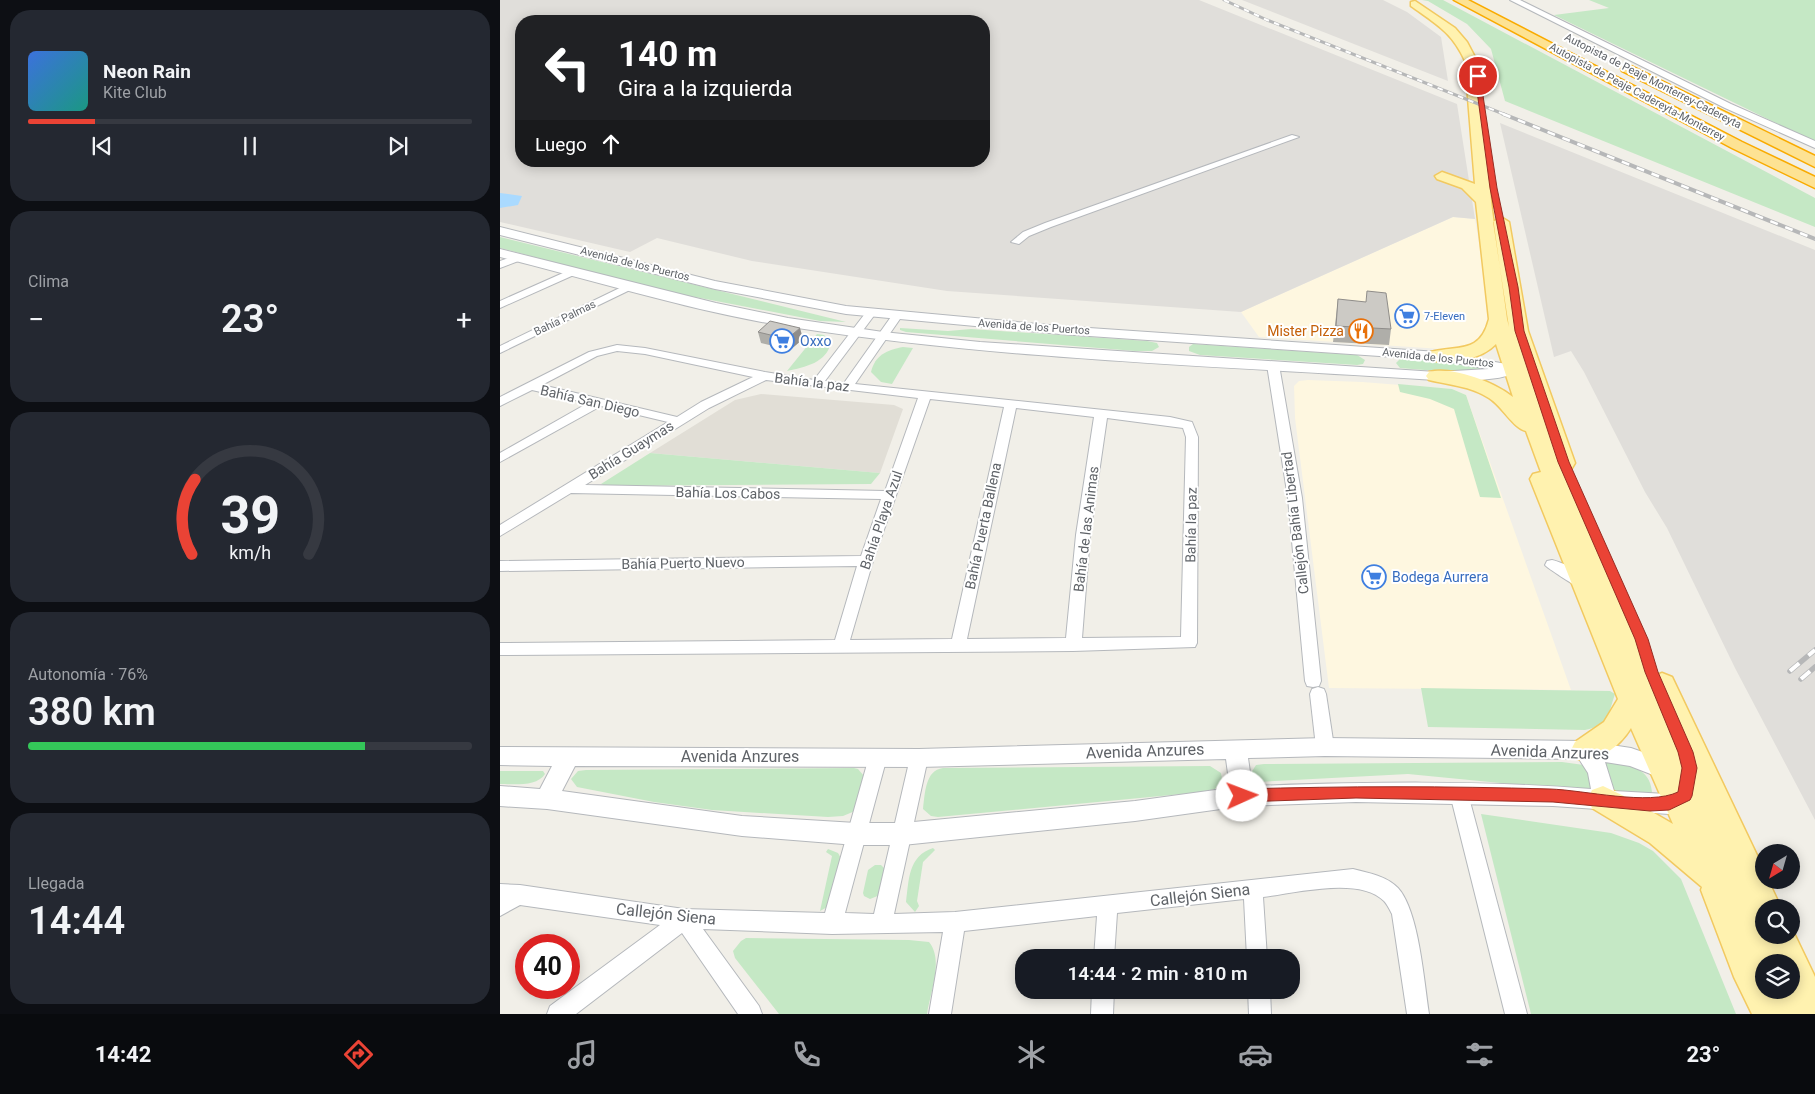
<!DOCTYPE html>
<html lang="es">
<head>
<meta charset="utf-8">
<style>
  body { margin:0; font-family:Roboto,sans-serif; background:#242831; color:#f1f3f6; height:100vh; display:flex; flex-direction:column; font-size:19px; white-space:nowrap }
  * { box-sizing:border-box; margin:0 }
  p { font-size:16px; color:#9ea1a6 }
  .icon { flex:none; width:28px; height:28px; fill:none; stroke:currentColor; stroke-width:2; stroke-linecap:round; stroke-linejoin:round }
  .map { position:relative; flex:1; overflow:hidden }
  .side { display:flex; flex-direction:column; gap:10px; padding:10px; background:#0d0f14; width:500px }
  .side>* { flex:none }
  .hud { position:absolute; left:15px; top:15px; width:475px; height:152px; border-radius:20px; box-shadow:0 2px 12px #0003; background:#202124; color:#fff; overflow:hidden }
  .needle { width:32px; rotate:217deg }
  .buttons { position:absolute; left:1255px; top:844px; display:grid; gap:10px }
  .buttons a { display:grid; place-items:center; width:45px; height:45px; border-radius:50%; background:#171b24; box-shadow:0 2px 12px #0003; font-size:25px }
  .speed { position:absolute; left:15px; top:934px; display:flex; gap:10px; font-size:25px; font-weight:700; text-align:center }
  .speed>* { display:grid; place-content:center; width:65px; height:65px; border-radius:50%; background:#171b24; box-shadow:0 2px 12px #0003; line-height:1 }
  .speed .limit { border:8px solid #d22; background:#fff; color:#111 }
  .pin { position:absolute; display:grid; place-items:center; width:42px; height:42px; color:#fff; margin:-21px; border:2px solid #fff; border-radius:50%; box-shadow:0 1px 5px #0007 }
  .me { position:absolute; width:55px; margin:-28px; rotate:88deg; stroke-linejoin:round; filter:drop-shadow(0 0 4px #0008) }
  .turn { display:flex; align-items:center; gap:18px; height:105px; padding:0 20px; font-size:22px }
  .turn .icon { width:65px; height:65px; stroke-width:2.5 }
  .turn b { display:block; font-size:35px; line-height:42px }
  .then { display:flex; align-items:center; height:48px; padding:0 20px; background:#0003; gap:10px; font-size:19px }
  .big { font-size:38px; font-weight:600; line-height:1.1 }
  .side .card { flex:1; display:flex; flex-direction:column; justify-content:center; gap:8px; min-width:0; padding:0 18px; border-radius:20px; background:#242831 }
  .side .dial { align-items:center; gap:0 }
  .dial svg { height:130px; overflow:visible; fill:none; stroke:#363941; stroke-width:7; stroke-linecap:round; text-anchor:middle }
  .dial text { fill:#f1f3f6; stroke:none }
  .song { display:flex; align-items:center; gap:15px }
  .cover { width:60px; height:60px; border-radius:8px; background:linear-gradient(135deg,hsl(220 70% 55%),hsl(170 70% 35%)) }
  .played { height:5px; border-radius:2px; background:linear-gradient(90deg,#ea4335 15%,#363941 15%) }
  .keys { display:flex; justify-content:space-around; direction:ltr }
  .heat { display:flex; justify-content:space-between; align-items:center; font-size:28px; direction:ltr }
  .charge { height:8px; border-radius:4px; background:linear-gradient(90deg,#34c759 76%,#363941 0) }
  .trip { position:absolute; left:515px; top:949px; width:285px; height:50px; border-radius:20px; background:#171b24; box-shadow:0 2px 12px #0003; font-weight:600; line-height:50px; text-align:center }
  .dock { display:flex; height:80px; justify-content:space-around; align-items:center; background:#090b0e; color:#9ea1a6 }
  .dock .icon { width:35px; height:35px }
  .dock .selected { color:#ea4335 }
  .dock b { font-size:22px; color:#f1f3f6 }
  main { display:flex; flex:1; min-height:0 }
  .map>svg:first-child { display:block }
  .commercial { fill:#fef7e0 }
  .industrial { fill:#e0deda; fill-rule:evenodd }
  .education { fill:#e1ded6 }
  .green { fill:#c5e8c5 }
  .water { fill:#aadaff }
  .lines { fill:none; stroke-linecap:round; stroke-linejoin:round }
  .minor-casing { stroke:#b5b8bc; stroke-width:2 }
  .tertiary-casing { stroke:#b5b8bc; stroke-width:2 }
  .primary-casing { stroke:#f2c960; stroke-width:3 }
  .motorway-casing { stroke:#f9ab00; stroke-width:3 }
  .minor { fill:#fff; fill-rule:evenodd }
  .tertiary { fill:#fff; fill-rule:evenodd }
  .primary { fill:#fff2af; fill-rule:evenodd }
  .motorway { fill:#fde293; fill-rule:evenodd }
  .rail-far2-casing { stroke:#b6b7b8; stroke-width:3 }
  .rail-far1-casing { stroke:#b6b7b8; stroke-width:4 }
  .rail-casing { stroke:#b6b7b8; stroke-width:5.5 }
  .rail-far2 { stroke:#fff; stroke-width:2; stroke-dasharray:5.5; stroke-linecap:butt }
  .rail-far1 { stroke:#fff; stroke-width:2.5; stroke-dasharray:8; stroke-linecap:butt }
  .rail { stroke:#fff; stroke-width:4; stroke-dasharray:12; stroke-linecap:butt }
  .wall { fill:#afaea9 }
  .shaded-wall { fill:#8f8d8a }
  .building { fill:#cccac5; stroke:#8f8d8a }
  .route { fill:#ea4335; stroke:#982c22 }
  .labels { text-anchor:middle; dominant-baseline:central; stroke-width:4; stroke-linejoin:round; paint-order:stroke }
  .far-street-label { font-size:11px; fill:#5f6368; stroke:#fff }
  .far-shop-label { font-size:11px; fill:#366cbe; stroke:#fff; text-anchor:start }
  .food-label { font-size:14px; fill:#c56008; stroke:#fff; text-anchor:end }
  .shop-label { font-size:14px; fill:#366cbe; stroke:#fff; text-anchor:start }
  .street-label { font-size:14px; fill:#5f6368; stroke:#fff }
  .near-street-label { font-size:16px; fill:#5f6368; stroke:#fff }
</style>
</head>
<body>
<main>
<section class="side">
<div class="card">
<div class="song"><i class="cover"></i><div><b>Neon Rain</b><p>Kite Club</p></div></div>
<div class="played"></div>
<div class="keys"><svg class="icon" aria-label="previous" viewBox="0 0 24 24"><path d="M18 5L8 12l10 7zM5 5v14"/></svg><svg class="icon" aria-label="pause" viewBox="0 0 24 24"><path d="M8 5v14M16 5v14"/></svg><svg class="icon" aria-label="next" viewBox="0 0 24 24"><path d="M6 5l10 7-10 7zM19 5v14"/></svg></div>
</div>
<div class="card"><p>Clima</p>
<div class="heat"><a>−</a><b class="big">23°</b><a>+</a></div>
</div>
<div class="card dial"><svg viewBox="0 0 100 80">
<path d="M14 69A42 42 0 1 1 86 69"/>
<path d="M14 69A42 42 0 0 1 16 23" stroke="#ea4335"/>
<text x="50" y="56" font-size="32" font-weight="700">39</text>
<text x="50" y="72" font-size="11">km/h</text>
</svg></div>
<div class="card"><p>Autonomía · 76%</p><b class="big">380 km</b><div class="charge"></div></div>
<div class="card"><p>Llegada</p><b class="big">14:44</b></div>
</section>
<div class="map">
<svg width="1315" height="1014" viewBox="0 0 1315 1014">
  <rect width="100%" height="100%" fill="#f1efe8"/>
  <g class="commercial">
    <polygon points="953,217 975,219 985,280 989,328 981,343 957,350 759,337 741,312"/>
    <polygon points="808,380 862,382 952,389 966,395 1071,690 829,688 795,418 794,386 799,381"/>
  </g>
  <g class="industrial">
    <path d="M 0,0 L 699,0 L 957,104 L 975,219 L 953,217 L 741,312 L 447,291 L 252,261 L 157,238 L 130,252 L 0,222 ZM 21,21 L 484,21 L 484,161 L 21,161 Z"/>
    <polygon points="742,0 883,0 907,12 941,37 948,81"/>
    <polygon points="1000,123 1315,250 1315,820 1235,668 1167,528 1145,492 1084,372 1071,351 1054,357"/>
  </g>
  <polygon class="education" points="261,394 394,405 403,409 380,473 150,453 235,400"/>
  <g class="green">
    <polygon points="922,0 943,0 1315,198 1315,227 1005,101 991,49 967,24 928,1"/>
    <polygon points="1089,0 1315,0 1315,142 1054,15 1109,8"/>
    <polygon points="0,237 346,322 320,321 164,291 0,248"/>
    <polygon points="400,328 448,331 471,329 647,341 657,343 659,347 652,351 635,351 406,332 400,330"/>
    <path d="M 317,334 L 324,335 L 331,342 C 327,363 305,367 287,371 Z"/>
    <polygon points="693,344 857,355 865,360 863,364 857,365 700,355 689,351 689,347"/>
    <path d="M 403,347 L 413,348 L 392,384 L 381,382 L 371,372 C 375,355 387,350 403,347 Z"/>
    <polygon points="901,358 975,363 984,370 974,374 900,368 896,363"/>
    <polygon points="898,384 952,389 966,395 1001,498 980,497 954,409 930,399 900,392"/>
    <polygon points="150,453 380,473 371,484 107,486 101,484"/>
    <path d="M 921,688 L 1110,691 L 1115,694 C 1108,714 1110,725 1085,730 L 928,727 Z"/>
    <path d="M 1100,761 C 1121,764 1150,764 1152,792 L 1149,796 L 1109,793 C 1114,780 1109,771 1100,761 Z"/>
    <polygon points="1062,762 1084,765 1095,782 1091,789 1081,791 908,774 757,782 751,773 756,765 764,764"/>
    <path d="M 710,766 L 721,773 L 722,779 L 715,789 L 703,792 L 438,817 L 431,816 L 423,809 C 425,794 425,770 443,768 Z"/>
    <polygon points="354,768 358,769 364,776 355,811 343,816 328,817 212,810 154,802 77,787 71,779 78,771 86,770"/>
    <path d="M 0,771 L 43,771 L 45,774 C 37,787 13,784 0,784 Z"/>
    <polygon points="981,814 1111,833 1139,843 1153,851 1181,879 1236,1014 1031,1014"/>
    <path d="M 433,848 L 435,850 L 423,862 L 417,901 L 419,906 L 415,912 L 406,902 C 409,880 408,856 433,848 Z"/>
    <polygon points="328,849 338,853 342,860 331,905 320,911 332,856 326,852"/>
    <polygon points="375,865 381,865 386,870 380,895 370,899 364,896 363,893 368,870"/>
    <path d="M 246,938 L 409,940 L 429,942 C 444,960 430,993 427,1014 L 279,1014 L 235,958 L 233,951 L 241,941 Z"/>
  </g>
  <polygon class="water" points="0,193 22,196 18,205 0,208"/>
  <g class="lines">
    <g class="minor-casing">
      <g id="minor">
        <polygon points="792,135 799,137 551,227 529,236 519,244 511,242 523,232 545,223"/>
        <polygon points="17,255 22,258 21,260 0,268 0,261"/>
        <polygon points="72,269 76,270 76,274 0,308 0,301"/>
        <polygon points="130,283 135,286 134,288 0,353 0,346"/>
        <path d="M 371,310 L 376,313 L 325,381 L 344,383 L 393,314 L 397,313 L 402,316 L 355,384 L 670,417 L 692,422 L 698,437 L 697,643 L 695,647 L 573,651 L 0,655 L 0,643 L 335,640 L 357,566 L 0,571 L 0,561 L 361,556 L 381,499 L 71,493 L 0,536 L 0,525 L 168,422 L 101,406 L 0,462 L 0,453 L 88,403 L 32,390 L 0,406 L 0,397 L 89,352 L 117,345 L 145,348 L 265,372 L 314,380 L 367,311 ZM 117,351 L 145,354 L 253,377 L 201,402 L 177,417 L 42,385 L 97,356 ZM 266,380 L 418,398 L 385,491 L 85,485 L 209,408 ZM 430,399 L 504,407 L 452,639 L 350,640 L 373,561 ZM 516,408 L 594,417 L 576,535 L 566,638 L 467,639 ZM 607,418 L 683,428 L 686,437 L 681,637 L 582,638 L 590,535 Z"/>
        <polygon points="773,362 779,365 802,498 821,681 819,686 813,687 807,686 805,681 788,498 767,365"/>
        <path d="M 1052,560 C 1064,563 1082,571 1088,582 L 1086,586 C 1083,587 1082,587 1078,587 C 1074,585 1047,568 1045,565 L 1047,561 Z"/>
        <polygon points="818,687 824,689 826,694 834,747 831,752 825,754 819,752 816,747 810,694 812,689"/>
        <path d="M 378,750 L 384,752 L 387,757 L 345,913 L 374,914 L 410,758 L 413,753 L 419,751 L 425,753 L 428,758 L 394,914 L 455,912 L 853,869 C 868,873 887,876 898,888 C 919,911 924,982 929,1014 L 907,1014 L 892,914 C 890,910 887,904 884,901 C 860,876 795,893 763,897 L 767,958 L 747,958 L 744,899 L 617,913 L 614,958 L 594,958 L 597,916 L 464,931 L 451,1014 L 429,1014 L 443,932 L 332,934 L 203,929 L 259,1006 L 262,1014 L 238,1014 L 182,933 L 76,1014 L 47,1014 L 50,1006 L 160,925 L 20,905 L 0,916 L 0,884 L 20,885 L 184,909 L 325,913 L 369,757 L 372,752 Z"/>
        <polygon points="959,786 965,788 968,794 1027,1014 1005,1014 950,794 953,788"/>
        <polygon points="592,990 614,990 613,1014 591,1014"/>
        <polygon points="748,990 770,990 771,1014 749,1014"/>
      </g>
    </g>
    <g class="tertiary-casing">
      <g id="tertiary">
        <polygon points="1010,0 1020,0 1231,104 1315,141 1315,148 1225,108"/>
        <path d="M 0,227 L 215,281 L 346,306 L 560,326 L 938,352 L 1012,365 L 1019,369 C 1009,383 954,380 936,380 C 721,366 504,360 291,327 C 195,312 95,281 0,257 L 0,249 L 216,303 L 288,318 L 383,332 L 480,342 L 936,372 L 989,369 L 938,360 L 560,334 L 346,314 L 215,289 L 0,235 Z"/>
        <path d="M 825,738 L 1085,741 L 1131,748 L 1174,763 L 1177,770 L 1174,777 L 1166,780 L 1130,766 L 1105,762 L 1114,791 L 1166,794 L 1184,786 L 1192,789 L 1196,796 L 1192,803 L 1169,814 L 1053,806 L 856,802 L 742,806 L 635,821 L 403,845 L 356,845 L 242,836 L 47,809 L 0,806 L 0,786 L 40,789 L 52,766 L 0,765 L 0,747 L 419,749 ZM 825,756 L 1079,759 L 1088,773 L 1091,789 C 979,780 865,782 752,786 L 748,758 ZM 726,759 L 730,788 L 635,801 L 403,823 L 356,823 L 242,816 L 62,791 L 75,766 L 419,767 Z"/>
      </g>
    </g>
    <g class="primary-casing">
      <path id="primary" d="M 915,1 L 955,28 L 967,42 L 977,61 L 992,210 L 1007,319 L 1009,327 L 993,222 L 1001,217 L 1009,222 L 1028,331 L 1075,463 L 1072,468 L 1062,469 L 1155,676 L 1162,673 L 1172,677 L 1264,870 L 1264,880 L 1268,880 L 1281,908 L 1264,908 L 1264,935 L 1291,935 L 1291,927 L 1315,977 L 1315,1014 L 1252,1014 L 1234,977 L 1201,890 L 1202,887 L 1150,843 L 1092,808 L 1088,799 L 1092,790 L 1103,786 L 1128,798 L 1173,824 L 1131,728 C 1120,746 1096,766 1075,758 L 1071,750 L 1075,742 L 1104,722 L 1118,699 L 1030,479 L 1033,474 L 1041,472 L 1026,431 C 1013,428 1002,406 989,398 C 970,386 950,385 929,380 L 926,376 L 929,372 C 953,366 994,382 1013,397 L 996,344 C 982,359 951,365 931,360 L 929,356 L 931,352 C 959,345 980,354 989,319 L 976,202 L 962,188 L 937,179 L 935,176 L 942,172 L 975,184 L 965,61 C 952,32 936,24 911,6 L 911,2 ZM 1264,962 L 1291,962 L 1291,990 L 1264,990 Z"/>
    </g>
    <g class="motorway-casing">
      <g id="motorway">
        <polygon points="954,0 968,0 1242,142 1315,177 1315,188 1232,148"/>
        <polygon points="1127,64 1315,156 1315,167 1122,71 1121,68"/>
      </g>
    </g>
    <use href="#minor" class="minor"/>
    <use href="#tertiary" class="tertiary"/>
    <use href="#primary" class="primary"/>
    <use href="#motorway" class="motorway"/>
    <g class="rail-far2-casing">
      <polyline id="rail-far2" points="724,0 767,20 1006,115"/>
    </g>
    <g class="rail-far1-casing">
      <polyline id="rail-far1" points="1003,114 1315,239"/>
    </g>
    <g class="rail-casing">
      <g id="rail">
        <polyline points="1290,671 1315,650"/>
        <polyline points="1301,679 1315,667"/>
      </g>
    </g>
    <use href="#rail-far2" class="rail-far2"/>
    <use href="#rail-far1" class="rail-far1"/>
    <use href="#rail" class="rail"/>
  </g>
  <g class="wall">
    <polygon points="838,299 891,329 889,345 833,342"/>
    <polygon points="258,332 303,339 290,350 261,343"/>
  </g>
  <polygon class="shaded-wall" points="300,328 303,339 290,350 287,339"/>
  <g class="building">
    <polygon points="867,291 886,293 891,329 836,326 838,299 866,302"/>
    <polygon points="270,321 300,328 287,339 258,332"/>
  </g>
  <path class="route" d="M 978,74 L 980,76 L 997,188 L 1018,287 L 1024,331 L 1069,462 L 1148,639 L 1158,672 L 1193,752 L 1197,768 L 1192,796 L 1190,800 L 1169,810 L 1150,811 L 1053,802 L 856,798 L 742,802 L 737,800 L 735,796 L 737,791 L 742,789 C 845,786 947,786 1050,789 C 1084,790 1149,806 1178,792 L 1182,768 L 1178,752 L 1145,672 L 1135,639 L 1058,462 L 1015,331 L 1009,287 L 990,188 L 975,76 Z"/>
  <defs>
    <g id="supermarket-ring" transform="scale(1.25)"><circle r="9.5" fill="#fff" stroke="#3f7fe0" stroke-width="1.5"/><path d="M-6-5.5h2.5l.6 2H6L4.5 2H-2.5L-4.4-4H-6ZM-1.5 3.2a1.3 1.3 0 1 0 .1 0ZM3 3.2a1.3 1.3 0 1 0 .1 0Z" fill="#3f7fe0"/></g>
    <g id="restaurant-ring" transform="scale(1.25)"><circle r="9.5" fill="#fff" stroke="#e8710a" stroke-width="1.5"/><path d="M-5-6h1v4h1v-4h1v4h1v-4h1v5L-1.5 .5V6h-2V.5L-5-1ZM5-6V6H3V1.5H1.5Q1.5-4 5-6Z" fill="#e8710a"/></g>
  </defs>
  <g fill-rule="evenodd">
    <use href="#supermarket-ring" x="907" y="316"/>
    <use href="#restaurant-ring" x="861" y="331"/>
    <use href="#supermarket-ring" x="282" y="341"/>
    <use href="#supermarket-ring" x="874" y="577"/>
  </g>
  <g class="labels">
    <g class="far-street-label">
      <text transform="translate(1153 81) rotate(27)">Autopista de Peaje Monterrey-Cadereyta</text>
      <text transform="translate(1137 92) rotate(28)">Autopista de Peaje Cadereyta-Monterrey</text>
      <text transform="translate(135 264) rotate(14)">Avenida de los Puertos</text>
      <text transform="translate(65 318) rotate(-26)">Bahía Palmas</text>
      <text transform="translate(534 327) rotate(4)">Avenida de los Puertos</text>
      <text transform="translate(938 358) rotate(6)">Avenida de los Puertos</text>
    </g>
    <g class="far-shop-label">
      <text x="924" y="316">7-Eleven</text>
    </g>
    <g class="food-label">
      <text x="844" y="331">Mister Pizza</text>
    </g>
    <g class="shop-label">
      <text x="300" y="341">Oxxo</text>
      <text x="892" y="577">Bodega Aurrera</text>
    </g>
    <g class="street-label">
      <text transform="translate(312 382) rotate(7)">Bahía la paz</text>
      <text transform="translate(90 401) rotate(13)">Bahía San Diego</text>
      <text transform="translate(131 450) rotate(-32)">Bahía Guaymas</text>
      <text transform="translate(228 493) rotate(1)">Bahía Los Cabos</text>
      <text transform="translate(381 520) rotate(-71)">Bahía Playa Azul</text>
      <text transform="translate(795 523) rotate(-97)">Callejón Bahía Libertad</text>
      <text transform="translate(691 525) rotate(-89)">Bahía la paz</text>
      <text transform="translate(483 526) rotate(-78)">Bahía Puerta Ballena</text>
      <text transform="translate(586 529) rotate(-83)">Bahía de las Animas</text>
      <text transform="translate(183 563) rotate(-1)">Bahía Puerto Nuevo</text>
    </g>
    <g class="near-street-label">
      <text transform="translate(645 751) rotate(-2)">Avenida Anzures</text>
      <text transform="translate(1050 752) rotate(2)">Avenida Anzures</text>
      <text x="240" y="756">Avenida Anzures</text>
      <text transform="translate(700 895) rotate(-7)">Callejón Siena</text>
      <text transform="translate(166 914) rotate(6)">Callejón Siena</text>
    </g>
  </g>
</svg>
<div class="buttons">
<a><svg class="needle" viewBox="-14 -14 28 28"><path d="M0-13l5 13h-10z" fill="#e53935"/><path d="M0 13l5-13h-10z" fill="#9ea1a6"/></svg></a>
<a><svg class="icon" aria-label="search" viewBox="0 0 24 24"><circle cx="10" cy="10" r="6"/><path d="M15 15l6 6"/></svg></a>
<a><svg class="icon" aria-label="layers" viewBox="0 0 24 24"><path d="M12 4l9 5-9 5-9-5zM3 14l9 5 9-5"/></svg></a>
</div>
<div class="speed"><div class="limit">40</div></div>
<div class="pin" style="left:978px;top:76px;background:#d93025"><svg class="icon" aria-label="arrive" viewBox="0 0 24 24"><path d="M6 21V4h12l-3 4 3 4H6"/></svg></div>
<svg class="me" style="left:742px;top:796px" viewBox="-20 -20 40 40"><circle r="19" fill="#fff"/><path d="M0-13L10 11 0 6-10 11z" fill="#ea4335"/></svg>
<div class="trip">14:44 · 2 min · 810 m</div>
<div class="hud">
<div class="turn"><svg class="icon" aria-label="left" viewBox="0 0 24 24"><path d="M17 20v-9H6M10 6l-5 5 5 5"/></svg><div><b>140 m</b>Gira a la izquierda</div></div>
<div class="then">Luego<svg class="icon" aria-label="ahead" viewBox="0 0 24 24"><path d="M12 20V5M6 11l6-6 6 6"/></svg></div>
</div>
</div>
</main>
<nav class="dock">
<b>14:42</b>
<svg class="icon selected" aria-label="directions" viewBox="0 0 24 24"><path d="M12 3l9 9-9 9-9-9zM9 14v-3h6M13 9l2 2-2 2"/></svg>
<svg class="icon" aria-label="music" viewBox="0 0 24 24"><path d="M9 18V5l10-2v13"/><circle cx="6" cy="18" r="3"/><circle cx="16" cy="16" r="3"/></svg>
<svg class="icon" aria-label="phone" viewBox="0 0 24 24"><path d="M5 4h4l2 5-3 2q2 4 5 5l2-3 5 2v4C11 20 4 13 5 4z"/></svg>
<svg class="icon" aria-label="climate" viewBox="0 0 24 24"><path d="M12 3v18M4 7l16 10M4 17L20 7"/></svg>
<svg class="icon" aria-label="car" viewBox="0 0 24 24"><path d="M5 17H2v-5l4-1 3-4h7l3 4 3 1v5h-3M9 17h6M6 11h13"/><circle cx="7" cy="17" r="2"/><circle cx="17" cy="17" r="2"/></svg>
<svg class="icon" aria-label="filters" viewBox="0 0 24 24"><path d="M4 7h16M4 17h16"/><circle cx="9" cy="7" r="2"/><circle cx="15" cy="17" r="2"/></svg>
<b>23°</b>
</nav>
</body>
</html>
